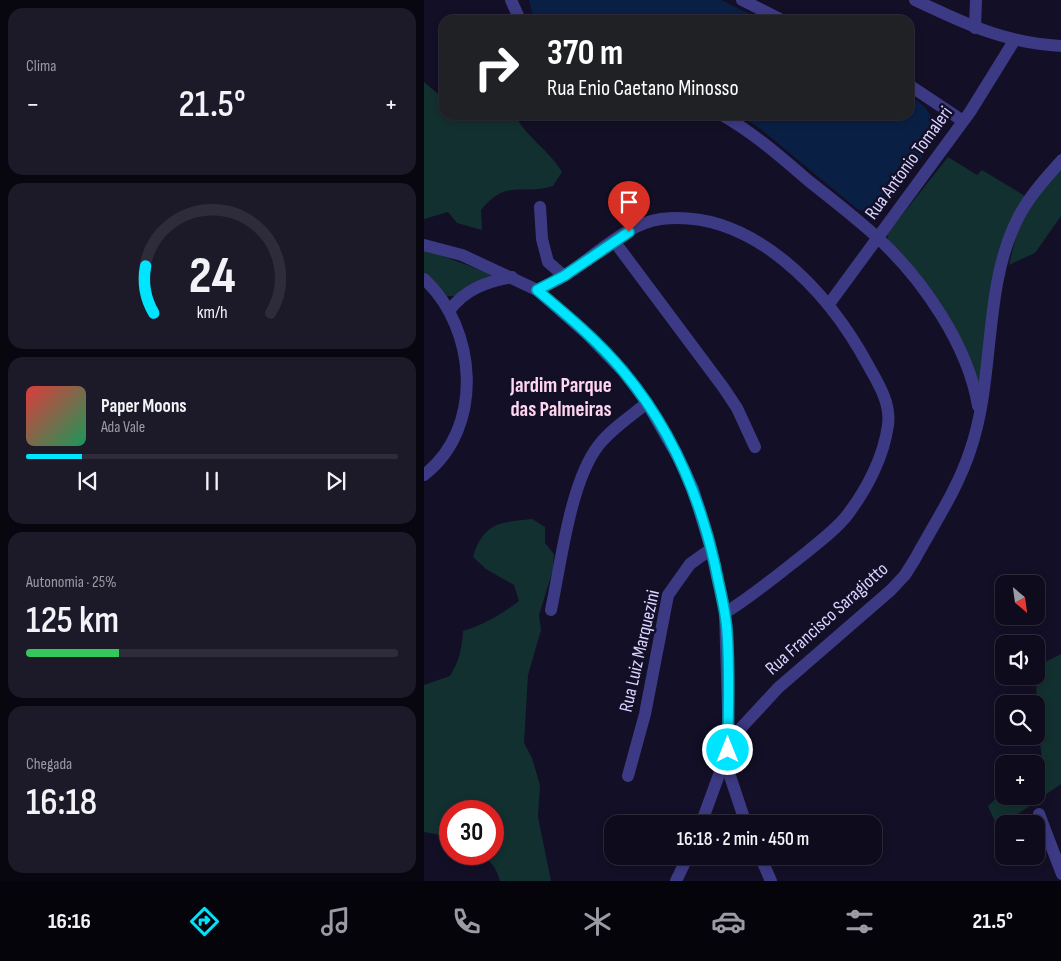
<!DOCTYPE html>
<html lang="pt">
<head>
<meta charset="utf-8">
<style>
  body { margin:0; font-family:"Sofia Sans Condensed",sans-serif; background:#1c1929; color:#f1f3f6; height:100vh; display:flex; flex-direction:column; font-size:19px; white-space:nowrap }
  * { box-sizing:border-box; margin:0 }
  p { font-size:16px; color:#9b9ba3 }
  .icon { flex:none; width:28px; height:28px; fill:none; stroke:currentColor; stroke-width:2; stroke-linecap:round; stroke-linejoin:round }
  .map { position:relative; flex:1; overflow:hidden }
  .sheet { display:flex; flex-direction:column; gap:8px; padding:8px; background:#08060f; width:424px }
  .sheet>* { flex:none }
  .guide { position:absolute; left:15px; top:15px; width:475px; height:105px; border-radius:15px; box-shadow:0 2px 8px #0003,0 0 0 1px #2e2b3b; background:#202124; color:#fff; overflow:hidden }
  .needle { width:32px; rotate:151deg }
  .fabs { position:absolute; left:571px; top:575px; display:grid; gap:10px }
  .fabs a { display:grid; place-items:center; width:50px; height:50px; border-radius:10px; background:#0e0b1c; box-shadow:0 2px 8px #0003,0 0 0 1px #2e2b3b; font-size:25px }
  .speed { position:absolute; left:15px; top:800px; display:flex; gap:10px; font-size:25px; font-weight:700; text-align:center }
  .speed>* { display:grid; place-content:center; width:65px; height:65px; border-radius:50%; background:#0e0b1c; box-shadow:0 2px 8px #0003,0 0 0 1px #2e2b3b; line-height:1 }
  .speed .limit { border:8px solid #d22; background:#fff; color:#111 }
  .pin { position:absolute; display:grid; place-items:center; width:42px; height:42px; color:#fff; margin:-51px -21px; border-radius:50% 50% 50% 0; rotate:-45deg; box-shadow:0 0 5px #0007 }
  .pin .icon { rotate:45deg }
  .me { position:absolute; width:55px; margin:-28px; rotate:0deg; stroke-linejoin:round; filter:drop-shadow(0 0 4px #0008) }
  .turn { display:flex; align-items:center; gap:18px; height:105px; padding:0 25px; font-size:22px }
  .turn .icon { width:65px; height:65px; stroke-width:2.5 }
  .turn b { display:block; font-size:35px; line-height:42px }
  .big { font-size:38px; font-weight:600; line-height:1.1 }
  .sheet .tile { flex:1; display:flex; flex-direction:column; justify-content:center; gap:8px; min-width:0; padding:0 18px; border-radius:15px; background:#1c1929 }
  .sheet .dial { align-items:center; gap:0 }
  .dial svg { height:130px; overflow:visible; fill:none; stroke:#2e2b3b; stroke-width:7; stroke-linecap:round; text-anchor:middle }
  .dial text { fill:#f1f3f6; stroke:none }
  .song { display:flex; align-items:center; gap:15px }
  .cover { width:60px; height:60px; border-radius:8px; background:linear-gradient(135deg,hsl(0 70% 55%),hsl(150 70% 35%)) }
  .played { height:5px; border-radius:2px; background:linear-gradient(90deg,#00e5ff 15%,#2e2b3b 15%) }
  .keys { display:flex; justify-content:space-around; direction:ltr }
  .heat { display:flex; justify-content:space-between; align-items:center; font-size:28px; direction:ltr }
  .charge { height:8px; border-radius:4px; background:linear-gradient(90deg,#34c759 25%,#2e2b3b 0) }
  .trip { position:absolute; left:180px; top:815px; width:278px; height:50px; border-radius:15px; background:#0e0b1c; box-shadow:0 2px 8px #0003,0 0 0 1px #2e2b3b; font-weight:600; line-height:50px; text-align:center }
  .dock { display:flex; height:80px; justify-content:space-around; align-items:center; background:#06040b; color:#9b9ba3 }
  .dock .icon { width:35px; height:35px }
  .dock .current { color:#00e5ff }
  .dock b { font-size:22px; color:#f1f3f6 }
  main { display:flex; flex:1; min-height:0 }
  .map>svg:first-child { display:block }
  .green { fill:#12302f }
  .water { fill:#0a1f44 }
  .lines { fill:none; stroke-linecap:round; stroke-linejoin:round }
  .minor { stroke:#3d3a85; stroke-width:12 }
  .route-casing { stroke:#0095a6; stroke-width:12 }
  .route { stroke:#00e5ff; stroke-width:9 }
  .labels { text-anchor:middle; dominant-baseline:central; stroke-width:5; stroke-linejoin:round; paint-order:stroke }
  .street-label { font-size:19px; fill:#d9d4ff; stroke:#130f26 }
  .quarter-label { font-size:21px; font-weight:bold; fill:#ffd6f0; stroke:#130f26 }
</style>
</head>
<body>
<main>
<section class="sheet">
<div class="tile"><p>Clima</p>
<div class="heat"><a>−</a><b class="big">21.5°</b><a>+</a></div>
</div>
<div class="tile dial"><svg viewBox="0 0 100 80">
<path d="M14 69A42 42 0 1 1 86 69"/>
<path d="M14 69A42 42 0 0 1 9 40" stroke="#00e5ff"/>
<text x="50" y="56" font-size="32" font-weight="700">24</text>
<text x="50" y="72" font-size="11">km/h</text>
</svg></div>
<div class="tile">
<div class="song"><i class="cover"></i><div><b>Paper Moons</b><p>Ada Vale</p></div></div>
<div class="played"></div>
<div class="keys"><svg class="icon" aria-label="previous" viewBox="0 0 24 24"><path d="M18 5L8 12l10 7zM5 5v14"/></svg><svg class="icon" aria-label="pause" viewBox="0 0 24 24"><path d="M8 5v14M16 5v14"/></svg><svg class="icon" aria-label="next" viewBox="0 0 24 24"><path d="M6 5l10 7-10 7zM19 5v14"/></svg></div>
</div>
<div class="tile"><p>Autonomia · 25%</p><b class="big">125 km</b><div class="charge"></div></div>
<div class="tile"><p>Chegada</p><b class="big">16:18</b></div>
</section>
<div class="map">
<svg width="638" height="881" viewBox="0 0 638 881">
  <rect width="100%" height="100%" fill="#130f26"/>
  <g class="green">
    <path d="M 0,82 L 20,99 L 20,115 L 91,115 C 103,138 125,150 138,172 L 129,186 C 97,196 83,178 57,210 L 58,230 L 33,223 L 24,212 L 0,219 Z"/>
    <polygon points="524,157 553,175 558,170 601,196 587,222 556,386 465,245 463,234"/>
    <polygon points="637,169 637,216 611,253 585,265 594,228 612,197"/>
    <polygon points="0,249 67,274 68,276 31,296 23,296 0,273"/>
    <path d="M 108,519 L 121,527 L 121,543 L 130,554 L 129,570 L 115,615 L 117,630 L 104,675 L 100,743 L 108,758 L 116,785 L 114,817 L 127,881 L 76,881 C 72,867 66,858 52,854 L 69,854 L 69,811 L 26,811 L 26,843 L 21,836 L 0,832 L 0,685 L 26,676 C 35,661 38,649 39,631 C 60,625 78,614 95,601 L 90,585 L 62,569 L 49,557 C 59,523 76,522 108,519 Z"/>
    <polygon points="637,654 637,784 581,823 571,822 564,806 580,791 580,796 612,796 613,770 619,765 612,714 613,666"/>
  </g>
  <g class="water">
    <polygon points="105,0 297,0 338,20 110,20"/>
    <path d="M 485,96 C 525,117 507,145 487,173 C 478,186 468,202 454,210 C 447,215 439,212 432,208 L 338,130 L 316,115 L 485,115 Z"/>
  </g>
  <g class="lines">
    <g class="minor">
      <polyline points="87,0 96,20"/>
      <polyline points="318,0 358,20"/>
      <path d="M 491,0 C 542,24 580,43 638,46"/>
      <polyline points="551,28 552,0"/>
      <polyline points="485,85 539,121"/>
      <path d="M 298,115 C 330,133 358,158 386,182 C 409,200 432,218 454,238 C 499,280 544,345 554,406"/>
      <polyline points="116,207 118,239 124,262 140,276"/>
      <polyline points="190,241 299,387 313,408 331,447"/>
      <polyline points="0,245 38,255 113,290 163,334 199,371 223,403 254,457 269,489 287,549 301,613 306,776 322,824"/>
      <path d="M 0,279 C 53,328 61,428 0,475"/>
      <path d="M 113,290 C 122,286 132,281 140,276 C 168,258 203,223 237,219 C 328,208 405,292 444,365 C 454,383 467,403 464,425 C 460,456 443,489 424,514 C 413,529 397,540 383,552 C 356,573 330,595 301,613"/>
      <polyline points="405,304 546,112 590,41"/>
      <path d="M 25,311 C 41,289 62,282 88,277"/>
      <path d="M 127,610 C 137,563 146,483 174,446 C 187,429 207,416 223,403"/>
      <polyline points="204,776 221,714 244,595 266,564 287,549"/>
      <polyline points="615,814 638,874"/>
      <path d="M 277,824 L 304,750 L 317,728 L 354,688 L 467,590 L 481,575 L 491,559 C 510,524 534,488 546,451 C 572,376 558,289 594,218 C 605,196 622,178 638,160"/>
      <polyline points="336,856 347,881"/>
      <polyline points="252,881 264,856"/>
    </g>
  </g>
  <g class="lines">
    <g class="route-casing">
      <path id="route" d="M 205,232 L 140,276 L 113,290 C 143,315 174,341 199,371 C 246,427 275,494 291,565 C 295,587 302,610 303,632 C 306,671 304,711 304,750"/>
    </g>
    <use href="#route" class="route"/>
  </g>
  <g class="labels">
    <g class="street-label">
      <text transform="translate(485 163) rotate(-54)">Rua Antonio Tomaleri</text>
      <text transform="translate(403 619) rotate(-42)">Rua Francisco Saragiotto</text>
      <text transform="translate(216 651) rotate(-77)">Rua Luiz Marquezini</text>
    </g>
    <g class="quarter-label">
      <text x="137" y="385">Jardim Parque<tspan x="137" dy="24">das Palmeiras</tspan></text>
    </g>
  </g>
</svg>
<div class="fabs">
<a><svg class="needle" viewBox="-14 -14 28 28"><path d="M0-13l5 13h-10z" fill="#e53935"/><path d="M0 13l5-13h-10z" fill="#9b9ba3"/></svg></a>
<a><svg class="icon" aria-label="sound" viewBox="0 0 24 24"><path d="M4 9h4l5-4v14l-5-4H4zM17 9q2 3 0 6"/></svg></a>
<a><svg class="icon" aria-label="search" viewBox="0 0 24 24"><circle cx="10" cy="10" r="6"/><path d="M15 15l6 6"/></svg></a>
<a>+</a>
<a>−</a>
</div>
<div class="speed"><div class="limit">30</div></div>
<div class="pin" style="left:205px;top:232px;background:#d93025"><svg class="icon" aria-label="arrive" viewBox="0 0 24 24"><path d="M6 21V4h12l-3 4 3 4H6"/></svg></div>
<svg class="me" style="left:304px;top:750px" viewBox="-20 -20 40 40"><circle r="17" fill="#00e5ff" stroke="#fff" stroke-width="3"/><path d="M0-11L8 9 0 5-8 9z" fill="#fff"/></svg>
<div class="trip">16:18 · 2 min · 450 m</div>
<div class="guide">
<div class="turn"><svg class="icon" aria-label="right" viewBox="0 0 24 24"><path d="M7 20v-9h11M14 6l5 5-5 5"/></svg><div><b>370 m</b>Rua Enio Caetano Minosso</div></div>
</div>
</div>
</main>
<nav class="dock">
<b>16:16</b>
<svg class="icon current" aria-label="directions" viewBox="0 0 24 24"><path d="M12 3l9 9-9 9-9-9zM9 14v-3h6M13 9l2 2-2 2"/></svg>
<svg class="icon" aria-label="music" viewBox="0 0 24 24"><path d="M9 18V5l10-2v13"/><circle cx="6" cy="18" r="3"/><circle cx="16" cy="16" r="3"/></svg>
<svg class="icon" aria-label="phone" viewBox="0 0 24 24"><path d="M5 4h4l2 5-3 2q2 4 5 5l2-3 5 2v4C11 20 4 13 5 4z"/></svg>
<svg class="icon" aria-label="climate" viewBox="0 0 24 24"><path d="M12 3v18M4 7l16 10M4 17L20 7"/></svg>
<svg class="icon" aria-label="car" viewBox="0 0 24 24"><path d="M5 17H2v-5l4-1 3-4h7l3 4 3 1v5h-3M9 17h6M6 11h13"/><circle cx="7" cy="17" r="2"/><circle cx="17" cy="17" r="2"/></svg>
<svg class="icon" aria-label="filters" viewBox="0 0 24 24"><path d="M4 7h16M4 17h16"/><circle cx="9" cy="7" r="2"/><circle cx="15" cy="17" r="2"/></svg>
<b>21.5°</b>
</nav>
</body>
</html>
